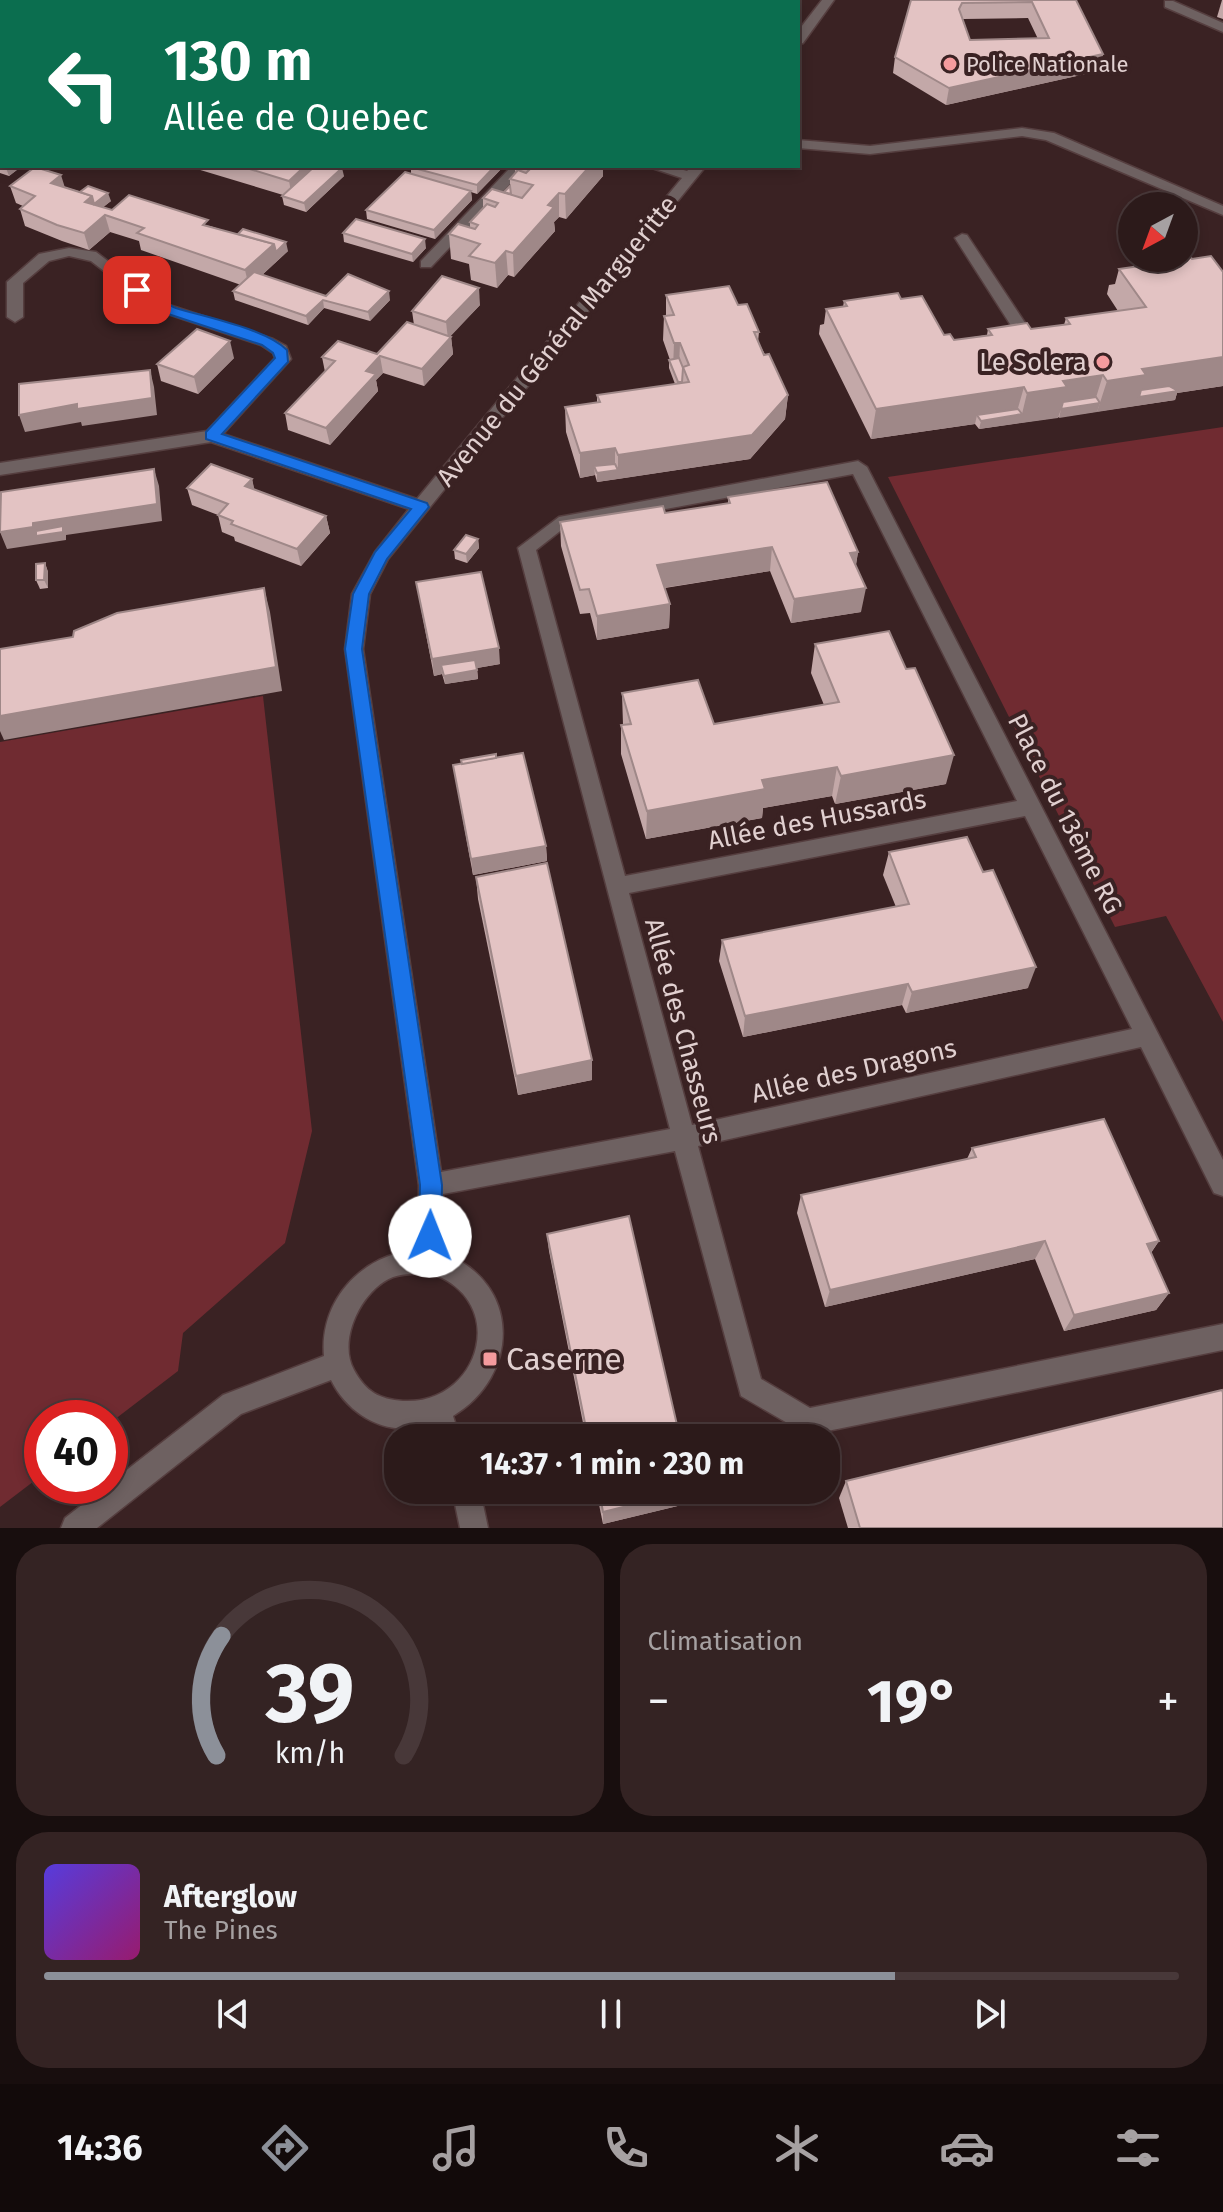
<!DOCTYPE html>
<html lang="fr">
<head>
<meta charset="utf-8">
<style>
  body { margin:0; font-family:"Fira Sans",sans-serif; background:#342323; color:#f1f3f6; height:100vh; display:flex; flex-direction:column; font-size:30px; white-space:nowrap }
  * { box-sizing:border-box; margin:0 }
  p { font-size:26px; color:#a6a1a2 }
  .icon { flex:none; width:44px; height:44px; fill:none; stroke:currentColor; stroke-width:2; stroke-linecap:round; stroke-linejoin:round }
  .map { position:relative; height:1528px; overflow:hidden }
  .drawer { display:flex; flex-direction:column; gap:16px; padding:16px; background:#180e0e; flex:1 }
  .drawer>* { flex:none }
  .top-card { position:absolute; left:0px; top:0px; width:800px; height:168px; box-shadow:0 4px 12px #0003,0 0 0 2px #483839; background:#0b6e4f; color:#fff; overflow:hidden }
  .needle { width:52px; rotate:221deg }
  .buttons { position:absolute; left:1118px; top:192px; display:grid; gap:16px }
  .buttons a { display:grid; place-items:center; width:80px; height:80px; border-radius:50%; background:#2c1a1a; box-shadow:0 4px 12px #0003,0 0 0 2px #483839; font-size:40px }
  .speed { position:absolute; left:24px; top:1400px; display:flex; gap:16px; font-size:40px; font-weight:700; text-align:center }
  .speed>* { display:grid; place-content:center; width:104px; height:104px; border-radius:50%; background:#2c1a1a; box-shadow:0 4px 12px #0003,0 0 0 2px #483839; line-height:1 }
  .speed .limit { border:12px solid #d22; background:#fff; color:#111 }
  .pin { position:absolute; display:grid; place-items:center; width:68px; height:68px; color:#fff; margin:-34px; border-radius:16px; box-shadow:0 4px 12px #0006 }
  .me { position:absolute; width:88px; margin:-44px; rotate:1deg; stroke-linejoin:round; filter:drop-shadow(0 0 6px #0008) }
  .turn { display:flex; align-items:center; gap:28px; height:168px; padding:0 32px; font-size:36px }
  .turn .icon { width:104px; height:104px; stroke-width:2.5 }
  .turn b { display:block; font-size:56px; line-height:68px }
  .big { font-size:60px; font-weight:700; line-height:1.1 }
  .drawer .tile { flex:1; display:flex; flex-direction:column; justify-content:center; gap:12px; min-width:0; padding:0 28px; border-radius:32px; background:#342323 }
  .drawer .dial { align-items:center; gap:0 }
  .dial svg { height:208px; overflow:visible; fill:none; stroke:#483839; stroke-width:7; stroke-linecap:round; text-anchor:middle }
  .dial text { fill:#f1f3f6; stroke:none }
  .song { display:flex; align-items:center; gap:24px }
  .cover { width:96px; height:96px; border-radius:12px; background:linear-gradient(135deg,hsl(250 70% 55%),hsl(320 70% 35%)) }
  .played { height:8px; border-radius:4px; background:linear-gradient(90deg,#8c9099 75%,#483839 75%) }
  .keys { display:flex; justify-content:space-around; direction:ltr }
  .heat { display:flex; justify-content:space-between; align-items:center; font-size:44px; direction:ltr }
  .drawer .tiles { flex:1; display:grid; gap:16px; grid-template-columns:1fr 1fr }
  .tile:last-child { grid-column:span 2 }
  .trip { position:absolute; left:384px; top:1424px; width:456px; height:80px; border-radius:32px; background:#2c1a1a; box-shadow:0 4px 12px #0003,0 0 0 2px #483839; font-weight:700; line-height:80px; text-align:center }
  .dock { display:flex; height:128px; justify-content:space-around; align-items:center; background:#120a0a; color:#a6a1a2 }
  .dock .icon { width:56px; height:56px }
  .dock .selected { color:#8c9099 }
  .dock b { font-size:36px; color:#f1f3f6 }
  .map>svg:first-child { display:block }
  .green { fill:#702b31 }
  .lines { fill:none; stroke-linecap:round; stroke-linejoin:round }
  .minor-casing { stroke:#553e3f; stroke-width:3 }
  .minor { fill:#6e6161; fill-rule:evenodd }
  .wall { fill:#c3a8a8; fill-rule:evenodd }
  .shaded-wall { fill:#9f8888 }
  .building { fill:#e3c3c3; stroke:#9f8888; stroke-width:2; fill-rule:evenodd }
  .route { fill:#1a73e8; stroke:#114b97; stroke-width:2 }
  .poi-dot { fill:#f59b9e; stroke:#3a2223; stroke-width:3 }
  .labels { text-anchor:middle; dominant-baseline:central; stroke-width:8; stroke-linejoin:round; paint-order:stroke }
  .far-poi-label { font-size:22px; fill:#e1d0d0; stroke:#3a2223; text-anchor:start }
  .street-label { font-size:26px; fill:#e1d0d0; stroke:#3a2223 }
  .poi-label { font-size:26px; fill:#e1d0d0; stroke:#3a2223; text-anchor:end }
  .near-poi-label { font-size:32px; fill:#e1d0d0; stroke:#3a2223; text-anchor:start }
</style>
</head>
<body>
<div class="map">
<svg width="1223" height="1528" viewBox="0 0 1223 1528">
  <rect width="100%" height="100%" fill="#3a2223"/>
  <g class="green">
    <polygon points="1223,427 1223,1022 1166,916 1115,927 888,477"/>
    <polygon points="263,696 312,1131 285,1243 183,1333 178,1371 110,1423 110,1418 42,1418 42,1475 0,1507 0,742"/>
  </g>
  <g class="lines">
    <g class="minor-casing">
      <g id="minor">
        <polygon points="822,0 834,0 803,43 798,44 798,31"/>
        <polygon points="1165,1 1173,1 1223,23 1223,32 1165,7"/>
        <polygon points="0,35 2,36 2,44 0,43"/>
        <polygon points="1022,128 1054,133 1223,206 1223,215 1046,140 1022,136 870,154 798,148 798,140 870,146"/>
        <polygon points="512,166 527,166 431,267 421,267 421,261"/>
        <path d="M 646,166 L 669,166 L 687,171 L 692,166 L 706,166 L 388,559 L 370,594 L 363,649 L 441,1172 L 670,1129 L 518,548 L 559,517 L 858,461 L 867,467 L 1223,1160 L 1223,1196 L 1214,1193 L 1141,1047 L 698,1146 L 761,1379 L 810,1408 L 1223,1324 L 1223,1350 L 808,1435 L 741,1396 L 675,1151 L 443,1194 L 443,1253 C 521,1282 521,1375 453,1416 L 460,1438 L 434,1438 L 429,1425 C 388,1438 349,1416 331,1380 L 241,1414 L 97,1528 L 61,1528 L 65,1518 L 223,1395 L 324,1356 C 319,1300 363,1253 418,1250 L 419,1185 L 345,649 L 352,594 L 375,552 L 409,509 L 211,442 L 0,475 L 0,463 L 207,431 L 275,358 L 273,353 L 261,345 L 153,309 L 91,261 L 69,256 L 49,261 L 23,283 L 23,317 L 15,322 L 7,317 L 7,282 L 39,254 L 69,248 L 96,252 L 163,303 L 273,339 L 286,346 L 291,359 L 223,434 L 417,499 L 682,178 ZM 853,474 L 1017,801 L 625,876 L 536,550 L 564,528 ZM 1025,816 L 1132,1029 L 692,1125 L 629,893 ZM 430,1273 C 511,1300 480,1405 403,1401 C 379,1399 366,1392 354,1370 C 337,1340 362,1289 393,1277 C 405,1273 418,1274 430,1273 Z"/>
        <polygon points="962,234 967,235 1035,338 1033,341 1027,343 1019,338 955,238"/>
        <polygon points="452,1490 480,1490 488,1528 460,1528"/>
      </g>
    </g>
    <use href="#minor" class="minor"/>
  </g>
  <g class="wall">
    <polygon points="88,0 221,0 219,2 96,2"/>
    <path d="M 911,0 L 1076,0 L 1103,54 L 1099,71 L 946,105 L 893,73 L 895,57 ZM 1028,18 L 1038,39 L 970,40 L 963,19 Z"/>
    <polygon points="1222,0 1223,0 1223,19 1217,17"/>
    <polygon points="0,68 2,69 2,110 0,110"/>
    <polygon points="0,157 2,166 22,166 9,176 0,173"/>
    <polygon points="187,166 313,166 314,168 344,176 306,212 284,205 282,196 283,195"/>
    <polygon points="411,166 504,166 477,194 471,192 472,200 435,239 367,219 366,210 411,174"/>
    <polygon points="515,166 603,166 603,176 566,219 559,217 554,222 555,231 514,277 508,275 497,288 471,280 469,264 451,259 449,234 470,227 470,222 483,208 483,198 504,193 510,186 510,179 515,174"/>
    <polygon points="10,186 65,187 111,201 103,207 112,210 210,226 288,251 262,275 326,296 390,300 370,321 324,308 308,325 235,300 233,291 241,285 141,250 139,241 110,232 89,250 62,241 25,226 20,209 23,206 16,203"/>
    <polygon points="343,233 426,248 413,262 344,242"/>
    <polygon points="1192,259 1223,272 1223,386 1177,393 1175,400 979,429 975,424 871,439 819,334 820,325 824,324 826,309 843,307 844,301 901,299 944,335 954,340 987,335 988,329 1031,329 1064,325 1066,318 1118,311 1107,294 1109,285 1115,284 1119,269 1133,267 1135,260"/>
    <polygon points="666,295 738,305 759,332 758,342 788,395 785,419 750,459 597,482 595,475 580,478 566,432 565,407 597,403 597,395 675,384 669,368 669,360 670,360 663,340 664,316 666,316"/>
    <polygon points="480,305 450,336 451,337 453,354 424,386 383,373 376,380 378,391 330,445 288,430 285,413 325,372 322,357 377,354 414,325 412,311"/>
    <polygon points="234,358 198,394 161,381 157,364"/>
    <polygon points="252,479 254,490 326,516 330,533 301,566 235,541 234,537 222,532 218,515 192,505 187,488"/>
    <polygon points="728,497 858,552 856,565 861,612 791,623 770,571 665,588 670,604 669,628 597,640 590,613 580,614 561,546 560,522 665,513 728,503"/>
    <polygon points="478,539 479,548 467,563 455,559 454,550"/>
    <polygon points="45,563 48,572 48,588 40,589 36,580"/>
    <polygon points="416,582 500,664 477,668 478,679 445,684 442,674 434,676"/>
    <polygon points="815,644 946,784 835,804 832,796 763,808 762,818 646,839 621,754 621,725 623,725 622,693 714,724 824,705 811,673"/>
    <polygon points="496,758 546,846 547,861 473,875 453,765"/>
    <polygon points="889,852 1028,988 906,1013 902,1005 743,1037 719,961 722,940 896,907 883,875"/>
    <polygon points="476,877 592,1080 518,1095 478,899"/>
    <polygon points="972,1148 1159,1241 1151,1253 1169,1293 1156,1310 1064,1331 1035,1259 825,1307 797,1213 801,1195 967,1159"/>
    <polygon points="547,1234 680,1438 586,1438 549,1251"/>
    <polygon points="846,1481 1223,1528 848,1528 839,1498"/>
    <polygon points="596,1490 691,1490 690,1503 603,1524"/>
  </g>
  <g class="shaded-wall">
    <polygon points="68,0 82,0 79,2 65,2"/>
    <polygon points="185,0 221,0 219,2 183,2"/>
    <polygon points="676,0 697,0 695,2 674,2"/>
    <polygon points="1103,54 1099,71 946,105 949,88"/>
    <polygon points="8,166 22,166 9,176 6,168"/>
    <polygon points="305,166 313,166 315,176 292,197 289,181"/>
    <polygon points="495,166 504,166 477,194 477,185"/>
    <polygon points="590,166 603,166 603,176 566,219 565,194"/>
    <polygon points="342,168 344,176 306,212 304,203"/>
    <polygon points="61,175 66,191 51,183"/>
    <polygon points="471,191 472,200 435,239 434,230"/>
    <polygon points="108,193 111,201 90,218 85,202 92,196"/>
    <polygon points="559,193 559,217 554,222 555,231 514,277 513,253 548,205"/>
    <polygon points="105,215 110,232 89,250 84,233"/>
    <polygon points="425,239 426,248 413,262 412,254"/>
    <polygon points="286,242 288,251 249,287 245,270 274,244"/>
    <polygon points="506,251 508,275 497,288 495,263"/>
    <polygon points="479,288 480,305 448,339 446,322"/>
    <polygon points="389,291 390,300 370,321 368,312"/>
    <polygon points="323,300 324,308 308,325 306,316"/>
    <polygon points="451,337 453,354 424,386 422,369"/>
    <polygon points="230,341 234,358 198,394 194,377"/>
    <polygon points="674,343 680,343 679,367 673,368"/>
    <polygon points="380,356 383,373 376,380 378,391 330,445 326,428 366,371"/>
    <polygon points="1223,357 1223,386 1177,393 1175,400 1097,412 1107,381 1142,369"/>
    <polygon points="150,370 154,387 157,415 82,426 81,422 25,432 19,415"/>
    <polygon points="1103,375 1094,404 1100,403 1097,412 1059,418 1061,409 1058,418 979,429 981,421 977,415 975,424 871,439 876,409 1024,387 1016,415 1022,414 1027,393 1063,381"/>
    <polygon points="788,395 785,419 750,459 618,479 618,455"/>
    <polygon points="615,448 615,471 618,470 618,479 597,482 597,473 594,466 595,475 580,478 580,453"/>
    <polygon points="154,469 159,486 162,521 66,535 66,540 7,549 0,532 33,523"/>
    <polygon points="252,479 256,496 245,486"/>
    <polygon points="326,516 330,533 301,566 297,549"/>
    <polygon points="478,539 479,548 467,563 466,554"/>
    <polygon points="772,547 770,571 656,589 657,565"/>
    <polygon points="858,552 854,576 850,553"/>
    <polygon points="45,563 48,572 48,588 44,580"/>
    <polygon points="264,588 270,612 282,691 4,740 0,731 0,716"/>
    <polygon points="866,588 861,612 791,623 794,599"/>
    <polygon points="670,604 669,628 597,640 597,616"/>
    <polygon points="499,648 500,664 443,674 441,665 442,674 434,676 432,659"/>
    <polygon points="477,670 478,679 445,684 444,676"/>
    <polygon points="954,755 946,784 835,804 841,776"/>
    <polygon points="837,767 832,796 763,808 762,818 646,839 647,811 762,780"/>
    <polygon points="546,846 547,861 473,875 471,859"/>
    <polygon points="1036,967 1028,988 906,1013 912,992"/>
    <polygon points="908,984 902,1005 743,1037 745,1016"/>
    <polygon points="592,1060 592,1080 518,1095 516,1076"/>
    <polygon points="1045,1241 1035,1259 825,1307 830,1290"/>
    <polygon points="1159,1241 1147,1258 1147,1244"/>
    <polygon points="1169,1293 1156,1310 1064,1331 1074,1315"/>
    <polygon points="692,1490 690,1503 603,1524 603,1512"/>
  </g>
  <g class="building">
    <polygon points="42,0 68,0 65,2 39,2"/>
    <polygon points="102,0 116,0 124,2 100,2"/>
    <polygon points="168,0 185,0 183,2 175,2"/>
    <polygon points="579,0 604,0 612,2 577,2"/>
    <polygon points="618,0 676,0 674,2 616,2"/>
    <path d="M 911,0 L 1076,0 L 1103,54 L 949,88 L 895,57 ZM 1032,2 L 1049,38 L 970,40 L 959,9 L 962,3 Z"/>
    <polygon points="0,68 2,69 2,96 0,95"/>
    <polygon points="2,155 2,166 8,166 6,168 0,166 0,157"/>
    <polygon points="240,166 305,166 289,181"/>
    <polygon points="315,166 337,166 342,168 304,203 282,196"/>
    <polygon points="411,166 495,166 477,185 410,167"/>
    <polygon points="519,166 590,166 565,194 559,193 548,205 554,207 513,253 506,251 495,263 469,256 480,244 449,234 458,224 475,229 478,225 470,222 487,204 495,207 498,203 483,198 492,189 522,198 533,185 510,179 518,170 526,173 530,169"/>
    <polygon points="35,167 61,175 51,183 92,196 85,202 112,210 129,195 208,220 203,225 274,244 245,270 137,233 144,228 105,215 84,233 57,225 20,209 35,196 10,186"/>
    <polygon points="405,172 471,191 434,230 366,210"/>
    <polygon points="88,186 108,193 94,204 92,196 80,192"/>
    <polygon points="510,186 511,194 504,192"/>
    <polygon points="356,219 425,239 412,254 343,233"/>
    <polygon points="243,229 286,242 276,252 274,244 238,234"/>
    <polygon points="1187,253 1192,259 1211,256 1223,272 1223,357 1142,369 1146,375 1107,381 1103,375 1063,381 1067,387 1027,393 1024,387 876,409 826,309 847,306 844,301 898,293 901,299 922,296 944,335 950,334 954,340 992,335 988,329 1027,323 1031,329 1070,324 1066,318 1146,307 1119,269 1140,266 1135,260 1153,258 1184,258 1184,254"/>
    <polygon points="254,272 326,296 348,274 389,291 368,312 323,300 306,316 233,291"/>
    <polygon points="442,276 479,288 446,322 412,311"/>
    <polygon points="729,286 738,305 747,304 759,332 754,332 764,355 769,354 788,395 752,435 618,455 615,448 580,453 565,407 600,402 597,395 689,382 683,367 689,365 680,343 674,343 664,316 674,315 666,295"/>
    <polygon points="407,322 451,337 422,369 380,356 366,371 376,374 326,428 285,413 335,361 322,357 338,341 377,354"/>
    <polygon points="197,329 230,341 194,377 157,364"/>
    <polygon points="679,358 683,368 682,382 678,382 669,360"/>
    <polygon points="150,370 152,398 77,409 77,404 19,415 19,384"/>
    <polygon points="1169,386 1178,391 1139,397 1141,390"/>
    <polygon points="1096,397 1100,403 1061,409 1063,402"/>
    <polygon points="1018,409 1022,414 981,421 977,415"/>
    <polygon points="211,464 252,479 245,486 326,516 297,549 231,524 233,521 218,515 228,504 187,488"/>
    <polygon points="615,464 618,470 597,473 594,466"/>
    <polygon points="154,469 157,504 33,523 33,527 0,532 1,492"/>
    <polygon points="827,482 858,552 850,553 866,588 794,599 772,547 657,565 670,604 597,616 589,589 580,590 560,522 663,506 665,513 730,503 728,497"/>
    <polygon points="63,526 63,532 36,536 36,531"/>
    <polygon points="466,535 478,539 466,554 454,550"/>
    <polygon points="45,563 44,580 36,580 36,564"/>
    <polygon points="481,572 499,648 432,659 416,582"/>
    <polygon points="264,588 276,667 0,716 0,649 73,637 74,631 117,613"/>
    <polygon points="889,631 906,669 915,668 954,755 841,776 837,767 762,780 765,789 647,811 621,725 631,724 622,693 698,680 714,724 839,702 815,644"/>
    <polygon points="475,660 477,670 444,676 441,665"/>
    <polygon points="523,753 546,846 471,859 453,765"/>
    <polygon points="496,754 496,758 462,764 461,760"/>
    <polygon points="967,837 983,872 993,870 1036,967 912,992 908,984 745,1016 722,940 909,904 889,852"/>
    <polygon points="547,863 592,1060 516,1076 476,877"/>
    <polygon points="1104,1119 1159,1241 1147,1244 1169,1293 1074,1315 1045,1241 830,1290 801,1195 976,1157 972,1148"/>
    <polygon points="629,1216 680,1438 588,1438 547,1234"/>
    <polygon points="1222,1390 1223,1393 1223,1528 860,1528 846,1481"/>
    <polygon points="599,1490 692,1490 603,1512"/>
  </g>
  <path class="route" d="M 132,287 C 147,284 162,303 176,308 C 205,317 267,329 287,350 L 288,362 L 222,434 L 427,503 L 429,507 L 387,559 L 369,594 L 362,649 L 442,1185 L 441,1236 L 438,1244 L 430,1247 L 422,1244 L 419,1236 L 420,1185 L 345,649 L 353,594 L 375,552 L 411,509 L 206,439 L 206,432 L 275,358 L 273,353 L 262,345 L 153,309 L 132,293 Z"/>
  <g class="poi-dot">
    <circle cx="950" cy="64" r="8"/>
    <circle cx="1103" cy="362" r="8"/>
    <rect x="482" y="1351" width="16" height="16" rx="4"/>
  </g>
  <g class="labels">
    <g class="far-poi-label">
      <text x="966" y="64">Police Nationale</text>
    </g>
    <g class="street-label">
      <text transform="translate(557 341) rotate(-51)">Avenue du Général Margueritte</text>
      <text transform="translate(1065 814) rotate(63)">Place du 13ème RG</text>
      <text transform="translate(817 820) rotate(-11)">Allée des Hussards</text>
      <text transform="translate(683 1031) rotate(75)">Allée des Chasseurs</text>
      <text transform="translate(854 1071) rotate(-13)">Allée des Dragons</text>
    </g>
    <g class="poi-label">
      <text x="1087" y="362">Le Solera</text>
    </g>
    <g class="near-poi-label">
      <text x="506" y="1359">Caserne</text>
    </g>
  </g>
</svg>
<div class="buttons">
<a><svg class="needle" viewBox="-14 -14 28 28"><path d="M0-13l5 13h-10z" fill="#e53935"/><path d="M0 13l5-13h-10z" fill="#a6a1a2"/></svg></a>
</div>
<div class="speed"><div class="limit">40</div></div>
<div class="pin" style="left:137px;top:290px;background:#d93025"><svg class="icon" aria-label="arrive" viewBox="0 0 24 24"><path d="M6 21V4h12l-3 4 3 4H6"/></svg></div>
<svg class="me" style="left:430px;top:1236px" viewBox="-20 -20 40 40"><circle r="19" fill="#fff"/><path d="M0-13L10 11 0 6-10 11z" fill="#1a73e8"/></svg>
<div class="trip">14:37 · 1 min · 230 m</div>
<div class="top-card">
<div class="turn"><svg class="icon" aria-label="left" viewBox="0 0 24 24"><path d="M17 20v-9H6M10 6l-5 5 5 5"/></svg><div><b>130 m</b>Allée de Quebec</div></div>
</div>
</div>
<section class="drawer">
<div class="tiles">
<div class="tile dial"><svg viewBox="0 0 100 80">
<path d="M14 69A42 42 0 1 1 86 69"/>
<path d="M14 69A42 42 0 0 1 16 23" stroke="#8c9099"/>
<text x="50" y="56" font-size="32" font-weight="700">39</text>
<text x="50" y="72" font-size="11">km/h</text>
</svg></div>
<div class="tile"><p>Climatisation</p>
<div class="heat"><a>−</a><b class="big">19°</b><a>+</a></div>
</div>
<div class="tile">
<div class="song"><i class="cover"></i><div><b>Afterglow</b><p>The Pines</p></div></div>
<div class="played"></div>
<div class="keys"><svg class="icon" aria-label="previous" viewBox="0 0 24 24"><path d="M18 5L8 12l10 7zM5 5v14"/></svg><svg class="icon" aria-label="pause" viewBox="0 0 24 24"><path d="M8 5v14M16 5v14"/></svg><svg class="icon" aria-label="next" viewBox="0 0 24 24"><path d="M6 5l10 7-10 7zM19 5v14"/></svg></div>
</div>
</div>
</section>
<nav class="dock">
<b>14:36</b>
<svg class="icon selected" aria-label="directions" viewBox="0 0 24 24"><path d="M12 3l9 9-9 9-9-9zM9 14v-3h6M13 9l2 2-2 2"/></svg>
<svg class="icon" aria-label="music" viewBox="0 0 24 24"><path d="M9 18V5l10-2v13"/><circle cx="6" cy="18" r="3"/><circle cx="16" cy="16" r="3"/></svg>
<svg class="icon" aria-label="phone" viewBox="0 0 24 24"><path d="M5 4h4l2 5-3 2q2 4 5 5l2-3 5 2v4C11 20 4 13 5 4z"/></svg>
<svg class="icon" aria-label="climate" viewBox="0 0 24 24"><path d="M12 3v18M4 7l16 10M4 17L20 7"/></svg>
<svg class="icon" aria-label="car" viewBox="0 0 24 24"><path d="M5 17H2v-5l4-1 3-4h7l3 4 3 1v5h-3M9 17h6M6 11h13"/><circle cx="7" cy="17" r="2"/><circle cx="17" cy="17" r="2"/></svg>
<svg class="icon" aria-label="filters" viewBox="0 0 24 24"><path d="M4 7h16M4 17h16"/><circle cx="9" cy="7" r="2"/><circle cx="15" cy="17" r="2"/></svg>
</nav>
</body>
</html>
